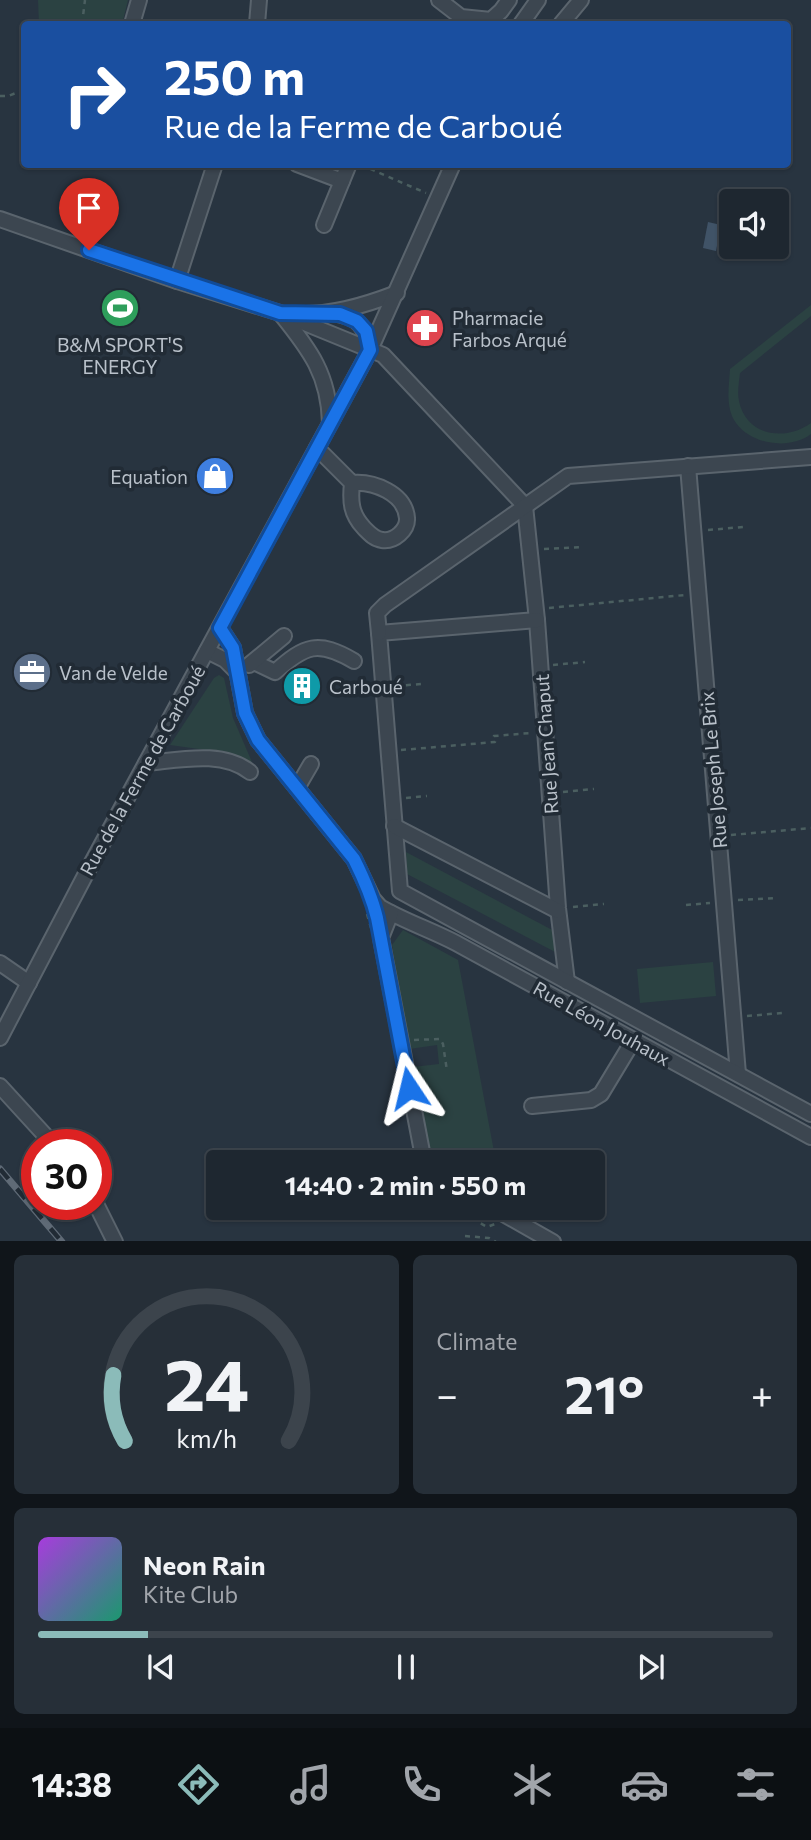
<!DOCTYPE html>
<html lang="en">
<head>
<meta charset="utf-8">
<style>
  body { margin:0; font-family:Commissioner,sans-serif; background:#262f38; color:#f1f3f6; height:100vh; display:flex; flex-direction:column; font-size:26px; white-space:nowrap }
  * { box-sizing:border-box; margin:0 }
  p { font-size:23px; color:#a1a5ab }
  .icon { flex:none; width:38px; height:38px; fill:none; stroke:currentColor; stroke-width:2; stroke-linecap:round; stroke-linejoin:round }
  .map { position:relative; height:1241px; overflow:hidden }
  .side { display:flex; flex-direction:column; gap:14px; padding:14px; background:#10151a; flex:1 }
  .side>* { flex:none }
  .guide { position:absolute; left:21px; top:21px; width:770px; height:147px; border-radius:7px; box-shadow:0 2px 5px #0004,0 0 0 2px #3c444c; background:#1a4fa0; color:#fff; overflow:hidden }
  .fabs { position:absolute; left:719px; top:189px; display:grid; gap:14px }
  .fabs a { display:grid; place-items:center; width:70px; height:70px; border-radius:7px; background:#1e2730; box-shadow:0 2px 5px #0004,0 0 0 2px #3c444c; font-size:35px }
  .speed { position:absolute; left:21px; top:1129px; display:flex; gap:14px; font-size:35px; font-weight:700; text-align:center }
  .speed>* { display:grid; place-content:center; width:91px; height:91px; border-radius:50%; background:#1e2730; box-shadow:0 2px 5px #0004,0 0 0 2px #3c444c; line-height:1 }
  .speed .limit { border:10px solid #d22; background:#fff; color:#111 }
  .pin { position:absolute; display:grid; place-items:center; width:60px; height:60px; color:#fff; margin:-72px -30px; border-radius:50% 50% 50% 0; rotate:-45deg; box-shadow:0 0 7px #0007 }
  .pin .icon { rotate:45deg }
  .me { position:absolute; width:77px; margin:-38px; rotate:350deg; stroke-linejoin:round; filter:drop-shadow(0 0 5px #0008) }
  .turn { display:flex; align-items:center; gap:24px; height:147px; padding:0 28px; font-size:32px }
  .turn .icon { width:91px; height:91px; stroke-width:2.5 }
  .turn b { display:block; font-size:49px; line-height:60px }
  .big { font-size:52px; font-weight:700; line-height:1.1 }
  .side .tile { flex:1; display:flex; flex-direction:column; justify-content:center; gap:10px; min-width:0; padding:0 24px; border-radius:10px; background:#262f38 }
  .side .dial { align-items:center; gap:0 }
  .dial svg { height:182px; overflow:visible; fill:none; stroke:#3c444c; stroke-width:7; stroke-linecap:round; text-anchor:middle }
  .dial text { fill:#f1f3f6; stroke:none }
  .song { display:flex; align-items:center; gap:21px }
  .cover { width:84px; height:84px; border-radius:10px; background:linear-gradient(135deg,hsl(280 70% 55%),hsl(160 70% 35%)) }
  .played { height:7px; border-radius:4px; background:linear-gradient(90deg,#8bbbb9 15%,#3c444c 15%) }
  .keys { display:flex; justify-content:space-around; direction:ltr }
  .heat { display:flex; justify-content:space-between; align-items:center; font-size:38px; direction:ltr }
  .side .tiles { flex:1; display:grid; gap:14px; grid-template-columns:1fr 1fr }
  .tile:last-child { grid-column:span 2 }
  .trip { position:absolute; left:206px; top:1150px; width:399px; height:70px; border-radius:7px; background:#1e2730; box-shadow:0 2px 5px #0004,0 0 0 2px #3c444c; font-weight:700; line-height:70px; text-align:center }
  .tabs { display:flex; height:112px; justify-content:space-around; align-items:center; background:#0c1013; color:#a1a5ab }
  .tabs .icon { width:49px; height:49px }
  .tabs .selected { color:#8bbbb9 }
  .tabs b { font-size:32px; color:#f1f3f6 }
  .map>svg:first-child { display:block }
  .green { fill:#2b4242 }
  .water { fill:#405367 }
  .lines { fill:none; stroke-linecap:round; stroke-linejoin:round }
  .minor-casing { stroke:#5a646d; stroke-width:18 }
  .path { stroke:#4b5f60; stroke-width:2.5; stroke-dasharray:5 5; stroke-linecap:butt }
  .minor { stroke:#3c4650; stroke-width:14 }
  .rail-casing { stroke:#5f6a76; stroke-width:7 }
  .rail { stroke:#212b35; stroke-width:4.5; stroke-dasharray:13; stroke-linecap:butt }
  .route-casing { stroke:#114b97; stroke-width:18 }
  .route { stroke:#1a73e8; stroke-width:12 }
  .labels { text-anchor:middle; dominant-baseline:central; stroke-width:7; stroke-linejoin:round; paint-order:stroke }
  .poi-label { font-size:19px; fill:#b9c1ca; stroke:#212b35; text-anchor:start }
  .street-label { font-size:19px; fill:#b9c1ca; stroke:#212b35 }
</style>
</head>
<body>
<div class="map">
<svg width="811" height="1242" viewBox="0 0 811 1242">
  <rect width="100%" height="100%" fill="#283440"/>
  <g class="green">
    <polygon points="38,0 128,0 122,24 39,24"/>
    <path d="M 811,305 L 811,316 L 740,373 C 739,382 737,393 739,401 C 746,436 785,442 811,423 L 811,434 C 790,450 752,445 736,423 C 725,408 729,387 730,369 Z"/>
    <polygon points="219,675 224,678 233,718 252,762 227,753 170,745 214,678"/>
    <polygon points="406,852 556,932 557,953 407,874"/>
    <polygon points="403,930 458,960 496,1162 450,1162 427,1148 413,1067 439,1064 437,1045 409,1049 392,945"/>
    <polygon points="713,962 716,996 640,1003 637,969"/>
  </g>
  <polygon class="water" points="708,222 721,225 716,251 703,248"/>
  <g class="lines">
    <g class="minor-casing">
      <g id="minor">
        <polyline points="439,0 461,17 491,20 501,11 509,0"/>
        <polyline points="132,24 139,0"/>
        <polyline points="257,24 259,0"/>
        <polyline points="521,24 538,0"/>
        <polyline points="561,24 581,0"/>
        <polyline points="297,164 342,181"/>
        <polyline points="0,219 177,281 280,313 383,355 525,506 537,620 558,908 567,982"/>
        <polyline points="324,225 349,164"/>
        <polyline points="177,281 215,164"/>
        <path d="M 333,313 C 359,317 365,326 370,350"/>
        <path d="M 281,314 C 310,350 329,375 330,423"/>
        <path d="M 292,314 C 329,316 363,306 397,293"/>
        <path d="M 317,448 L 352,483 C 373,481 405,493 407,518 C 408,530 394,542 382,540 C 374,539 369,533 364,528 C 351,514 350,502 352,483"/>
        <polyline points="688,466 738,1074"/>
        <polyline points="537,620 379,633 400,891 811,1114"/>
        <path d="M 220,628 L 233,648 L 245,713 L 258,740 L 354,859 L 373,899 L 380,907 C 404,921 431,930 456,943 C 575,1007 693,1072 811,1137"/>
        <polyline points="379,633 377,613 385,605 568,476 811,457"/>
        <polyline points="207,651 225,660 237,672"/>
        <path d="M 254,662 L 275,672 C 305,645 318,640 354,661"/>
        <polyline points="249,665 284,636"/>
        <path d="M 146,763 C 180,760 222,750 250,772"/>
        <polyline points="297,788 311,764"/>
        <polyline points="394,826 558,911"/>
        <polyline points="391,913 381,938 424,1162"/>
        <polyline points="0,963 29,983"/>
        <polyline points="0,1038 89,868 370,350 453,164"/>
        <polyline points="0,1086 53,1144"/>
        <polyline points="532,1106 591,1100 601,1094 633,1041"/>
        <polyline points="96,1204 115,1242"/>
        <polyline points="493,1208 553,1242"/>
      </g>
    </g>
    <g class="path">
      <polyline points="82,24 85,0"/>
      <polyline points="0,96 8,96 24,90"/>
      <polyline points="361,165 426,193"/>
      <polyline points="708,530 743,527"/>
      <polyline points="544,549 583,547"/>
      <polyline points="549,608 685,595"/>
      <polyline points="553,665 585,662"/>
      <polyline points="396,686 421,684"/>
      <polyline points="401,750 495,742 494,736 531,733"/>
      <polyline points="563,792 594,789"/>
      <polyline points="406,798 427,796"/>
      <polyline points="731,835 811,828"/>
      <polyline points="738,900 776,898"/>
      <polyline points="686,905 710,903"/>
      <polyline points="573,907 604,904"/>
      <polyline points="367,914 371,928"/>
      <polyline points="747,1016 782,1013"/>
      <polyline points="414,1040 440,1039 443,1044 447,1071"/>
      <polyline points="455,1208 487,1227 495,1224"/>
      <polyline points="465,1236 489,1238 496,1242"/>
    </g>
    <use href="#minor" class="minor"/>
    <g class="rail-casing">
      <polyline id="rail" points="0,1169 62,1242"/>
    </g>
    <use href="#rail" class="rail"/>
  </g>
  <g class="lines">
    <g class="route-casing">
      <path id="route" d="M 89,250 L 280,313 L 340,314 L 357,321 L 366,331 L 370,350 L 220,628 L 233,648 L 245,713 L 258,740 L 354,859 C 364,879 372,897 377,918 L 409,1088"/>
    </g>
    <use href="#route" class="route"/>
  </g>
  <defs>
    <g id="stadium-disc" transform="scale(2.0125)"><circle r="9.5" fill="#2e9e5b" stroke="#212b35"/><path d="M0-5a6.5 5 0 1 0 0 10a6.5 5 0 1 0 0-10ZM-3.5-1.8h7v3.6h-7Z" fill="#fff"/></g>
    <g id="pharmacy-disc" transform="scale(2.0125)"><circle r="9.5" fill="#e0444e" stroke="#212b35"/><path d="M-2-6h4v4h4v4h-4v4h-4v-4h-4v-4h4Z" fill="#fff"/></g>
    <g id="shop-disc" transform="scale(2.0125)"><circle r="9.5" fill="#3f7fe0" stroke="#212b35"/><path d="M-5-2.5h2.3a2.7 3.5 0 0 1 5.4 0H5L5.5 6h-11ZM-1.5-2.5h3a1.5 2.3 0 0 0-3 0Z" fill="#fff"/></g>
    <g id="office-disc" transform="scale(2.0125)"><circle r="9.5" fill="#5c6f8a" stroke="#212b35"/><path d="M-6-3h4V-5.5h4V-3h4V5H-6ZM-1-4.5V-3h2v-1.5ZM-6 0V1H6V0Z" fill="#fff"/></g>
    <g id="building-disc" transform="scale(2.0125)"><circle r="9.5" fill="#0f9aa8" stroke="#212b35"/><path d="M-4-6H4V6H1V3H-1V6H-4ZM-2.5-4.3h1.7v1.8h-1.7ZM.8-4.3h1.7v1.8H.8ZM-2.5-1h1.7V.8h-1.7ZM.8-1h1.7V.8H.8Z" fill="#fff"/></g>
  </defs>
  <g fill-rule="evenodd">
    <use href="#stadium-disc" x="120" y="308"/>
    <use href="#pharmacy-disc" x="425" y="328"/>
    <use href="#shop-disc" x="215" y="476"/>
    <use href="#office-disc" x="32" y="672"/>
    <use href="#building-disc" x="302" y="686"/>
  </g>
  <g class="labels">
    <g class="poi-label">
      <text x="452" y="317">Pharmacie<tspan x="452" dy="22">Farbos Arqué</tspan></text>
      <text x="120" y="344" text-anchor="middle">B&amp;M SPORT'S<tspan x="120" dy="22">ENERGY</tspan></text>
      <text x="188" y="476" text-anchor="end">Equation</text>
      <text x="59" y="672">Van de Velde</text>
      <text x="329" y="686">Carboué</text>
    </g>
    <g class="street-label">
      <text transform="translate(546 744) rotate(-94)">Rue Jean Chaput</text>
      <text transform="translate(142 770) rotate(-61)">Rue de la Ferme de Carboué</text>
      <text transform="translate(713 770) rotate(-95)">Rue Joseph Le Brix</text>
      <text transform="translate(602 1023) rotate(29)">Rue Léon Jouhaux</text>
    </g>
  </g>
</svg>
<div class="fabs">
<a><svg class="icon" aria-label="sound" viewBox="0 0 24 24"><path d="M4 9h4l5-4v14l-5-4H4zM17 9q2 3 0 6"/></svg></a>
</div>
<div class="speed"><div class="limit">30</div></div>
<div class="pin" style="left:89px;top:250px;background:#d93025"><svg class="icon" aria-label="arrive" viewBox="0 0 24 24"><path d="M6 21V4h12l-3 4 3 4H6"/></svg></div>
<svg class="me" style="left:409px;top:1088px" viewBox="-20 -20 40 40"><path d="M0-17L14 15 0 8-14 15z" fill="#1a73e8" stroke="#fff" stroke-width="4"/></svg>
<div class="trip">14:40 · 2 min · 550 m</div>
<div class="guide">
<div class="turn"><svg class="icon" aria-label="right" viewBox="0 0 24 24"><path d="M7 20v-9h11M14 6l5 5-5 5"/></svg><div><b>250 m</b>Rue de la Ferme de Carboué</div></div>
</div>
</div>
<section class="side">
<div class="tiles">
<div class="tile dial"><svg viewBox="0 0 100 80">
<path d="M14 69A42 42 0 1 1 86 69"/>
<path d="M14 69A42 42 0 0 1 9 40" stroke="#8bbbb9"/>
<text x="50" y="56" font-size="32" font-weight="700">24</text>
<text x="50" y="72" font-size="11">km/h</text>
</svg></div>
<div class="tile"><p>Climate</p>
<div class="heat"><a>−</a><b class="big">21°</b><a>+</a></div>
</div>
<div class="tile">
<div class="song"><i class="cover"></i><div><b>Neon Rain</b><p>Kite Club</p></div></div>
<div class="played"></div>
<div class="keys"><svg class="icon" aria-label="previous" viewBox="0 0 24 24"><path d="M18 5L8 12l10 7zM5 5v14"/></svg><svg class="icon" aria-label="pause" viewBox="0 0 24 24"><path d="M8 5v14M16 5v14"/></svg><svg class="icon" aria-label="next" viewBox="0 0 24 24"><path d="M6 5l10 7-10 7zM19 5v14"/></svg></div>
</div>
</div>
</section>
<nav class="tabs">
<b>14:38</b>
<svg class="icon selected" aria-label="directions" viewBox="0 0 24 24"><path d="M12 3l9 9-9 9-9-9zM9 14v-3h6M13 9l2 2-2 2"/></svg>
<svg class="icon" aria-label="music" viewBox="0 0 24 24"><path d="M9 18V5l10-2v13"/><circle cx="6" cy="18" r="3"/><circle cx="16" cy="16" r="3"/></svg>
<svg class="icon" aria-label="phone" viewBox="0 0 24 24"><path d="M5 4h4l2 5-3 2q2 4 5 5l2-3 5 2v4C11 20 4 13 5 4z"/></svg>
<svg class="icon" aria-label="climate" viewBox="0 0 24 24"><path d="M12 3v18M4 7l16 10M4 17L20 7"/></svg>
<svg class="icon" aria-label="car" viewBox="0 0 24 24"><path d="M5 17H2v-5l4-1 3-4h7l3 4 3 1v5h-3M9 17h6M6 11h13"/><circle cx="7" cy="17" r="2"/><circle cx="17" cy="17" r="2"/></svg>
<svg class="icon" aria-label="filters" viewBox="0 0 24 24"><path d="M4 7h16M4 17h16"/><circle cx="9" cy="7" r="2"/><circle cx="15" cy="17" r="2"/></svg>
</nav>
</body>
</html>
